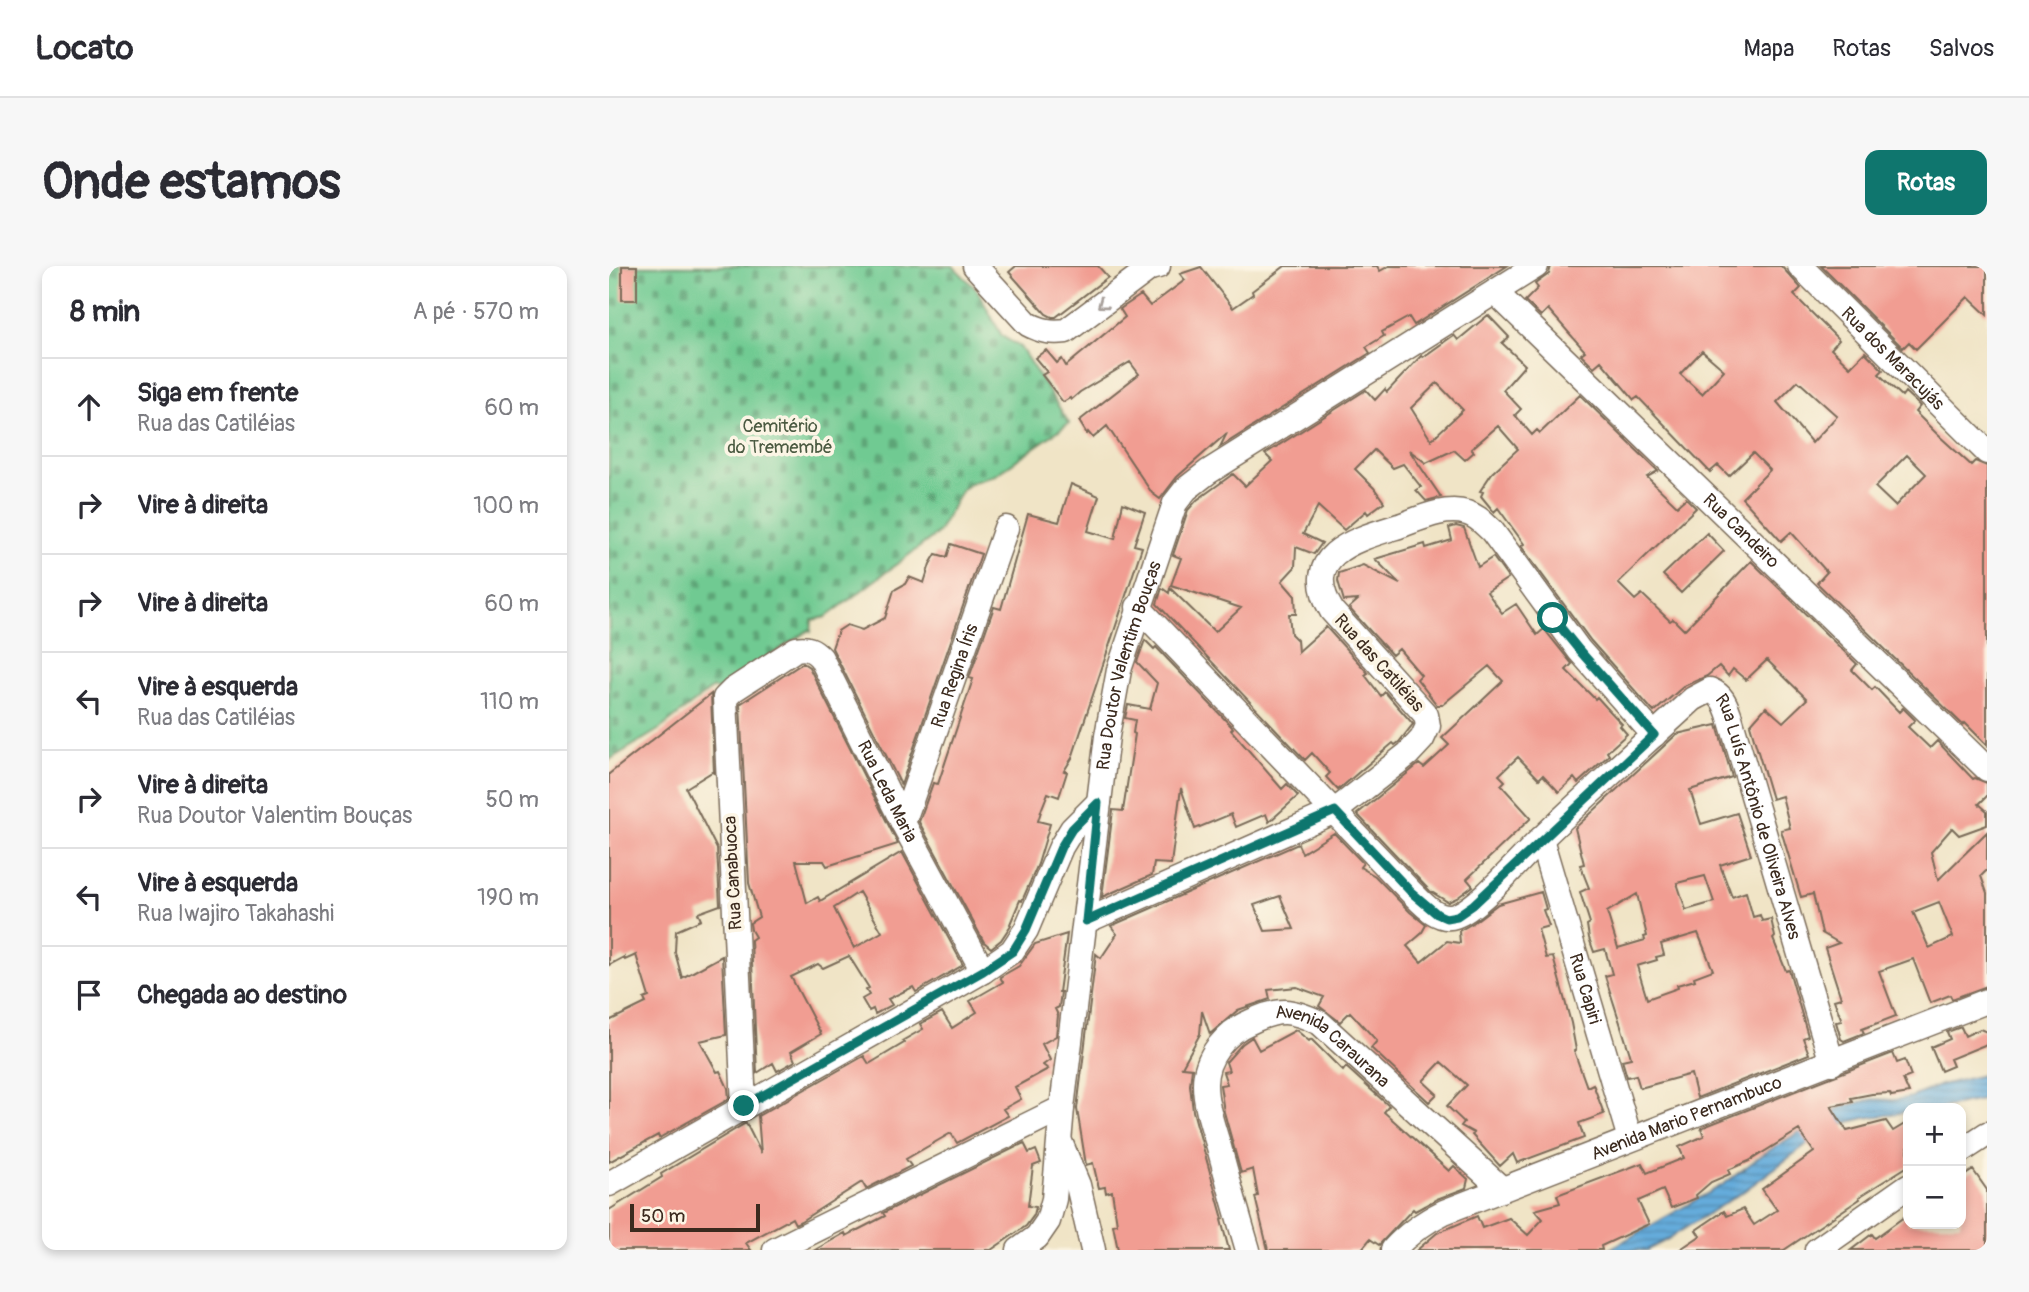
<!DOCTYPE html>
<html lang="pt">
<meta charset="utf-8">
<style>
:root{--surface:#fff;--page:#f7f7f7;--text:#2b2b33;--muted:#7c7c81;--line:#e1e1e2;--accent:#0f766e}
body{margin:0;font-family:Pangolin,sans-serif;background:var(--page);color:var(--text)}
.controls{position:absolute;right:21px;bottom:21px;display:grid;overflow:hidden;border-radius:14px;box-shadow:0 4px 10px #0003}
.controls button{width:63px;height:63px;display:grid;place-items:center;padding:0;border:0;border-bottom:2px solid var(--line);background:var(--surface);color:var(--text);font:35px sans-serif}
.scale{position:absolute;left:21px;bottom:18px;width:130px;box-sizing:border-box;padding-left:7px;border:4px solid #3b2a1e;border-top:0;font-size:19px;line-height:24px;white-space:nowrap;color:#3b2a1e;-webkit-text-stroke:5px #fcf5e5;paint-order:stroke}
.stop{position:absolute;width:21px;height:21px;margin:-16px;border:5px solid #0f766e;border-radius:50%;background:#fff}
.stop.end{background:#0f766e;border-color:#fff;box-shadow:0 2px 7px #0008}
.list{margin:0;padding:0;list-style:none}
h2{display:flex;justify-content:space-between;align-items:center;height:91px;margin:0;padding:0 28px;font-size:30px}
h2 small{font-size:23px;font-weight:400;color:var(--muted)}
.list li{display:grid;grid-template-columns:46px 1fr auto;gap:21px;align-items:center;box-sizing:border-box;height:98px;padding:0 28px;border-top:2px solid var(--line)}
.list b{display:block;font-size:26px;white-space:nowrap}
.list p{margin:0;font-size:23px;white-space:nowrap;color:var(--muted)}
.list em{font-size:23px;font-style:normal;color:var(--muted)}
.icon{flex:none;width:38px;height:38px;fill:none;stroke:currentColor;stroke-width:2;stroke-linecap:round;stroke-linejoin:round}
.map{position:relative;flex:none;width:1378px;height:984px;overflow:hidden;border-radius:14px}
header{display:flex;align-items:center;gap:42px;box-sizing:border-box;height:98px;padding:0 35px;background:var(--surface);border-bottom:2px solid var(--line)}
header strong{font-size:33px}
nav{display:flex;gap:38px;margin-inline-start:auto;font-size:24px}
.intro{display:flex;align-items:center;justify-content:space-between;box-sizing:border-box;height:168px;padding:0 42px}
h1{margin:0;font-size:49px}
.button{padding:18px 32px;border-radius:14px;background:var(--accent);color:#fff;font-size:24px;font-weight:700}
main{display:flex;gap:42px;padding:0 42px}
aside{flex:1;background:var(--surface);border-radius:14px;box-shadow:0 4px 10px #0003}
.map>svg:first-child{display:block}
</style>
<header>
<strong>Locato</strong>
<nav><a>Mapa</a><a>Rotas</a><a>Salvos</a></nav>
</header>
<div class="intro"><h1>Onde estamos</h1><a class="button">Rotas</a></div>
<main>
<aside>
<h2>8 min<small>A pé · 570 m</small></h2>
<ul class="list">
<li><svg class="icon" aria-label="ahead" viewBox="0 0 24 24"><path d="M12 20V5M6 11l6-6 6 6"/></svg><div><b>Siga em frente</b><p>Rua das Catiléias</p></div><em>60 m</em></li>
<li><svg class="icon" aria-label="right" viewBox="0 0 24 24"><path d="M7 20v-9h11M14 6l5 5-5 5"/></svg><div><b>Vire à direita</b></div><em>100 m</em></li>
<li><svg class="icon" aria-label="right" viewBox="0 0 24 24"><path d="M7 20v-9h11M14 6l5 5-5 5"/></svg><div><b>Vire à direita</b></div><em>60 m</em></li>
<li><svg class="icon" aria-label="left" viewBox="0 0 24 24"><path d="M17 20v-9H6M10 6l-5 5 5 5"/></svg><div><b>Vire à esquerda</b><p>Rua das Catiléias</p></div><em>110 m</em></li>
<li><svg class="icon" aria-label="right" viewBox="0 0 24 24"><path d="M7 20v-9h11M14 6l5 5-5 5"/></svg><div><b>Vire à direita</b><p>Rua Doutor Valentim Bouças</p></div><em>50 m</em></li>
<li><svg class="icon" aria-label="left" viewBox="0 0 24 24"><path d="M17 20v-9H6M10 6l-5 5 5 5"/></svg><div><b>Vire à esquerda</b><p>Rua Iwajiro Takahashi</p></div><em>190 m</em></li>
<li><svg class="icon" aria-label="arrive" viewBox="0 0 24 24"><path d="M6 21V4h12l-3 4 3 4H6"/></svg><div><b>Chegada ao destino</b></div></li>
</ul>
</aside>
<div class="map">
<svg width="1378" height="984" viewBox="0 0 1378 984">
<defs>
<pattern id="cemetery-stones" width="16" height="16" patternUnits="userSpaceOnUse" patternTransform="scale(1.75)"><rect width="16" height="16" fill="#70ca92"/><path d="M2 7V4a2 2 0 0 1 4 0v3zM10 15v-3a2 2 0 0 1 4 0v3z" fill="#5da477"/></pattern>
<pattern id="water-rules" width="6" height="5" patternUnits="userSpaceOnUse" patternTransform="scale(1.75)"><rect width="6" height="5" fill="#65acdb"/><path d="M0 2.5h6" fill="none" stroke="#548cb1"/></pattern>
</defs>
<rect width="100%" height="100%" fill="#fcf5e5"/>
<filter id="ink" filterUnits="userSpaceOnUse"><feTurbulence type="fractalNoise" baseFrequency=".0143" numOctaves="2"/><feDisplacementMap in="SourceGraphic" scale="14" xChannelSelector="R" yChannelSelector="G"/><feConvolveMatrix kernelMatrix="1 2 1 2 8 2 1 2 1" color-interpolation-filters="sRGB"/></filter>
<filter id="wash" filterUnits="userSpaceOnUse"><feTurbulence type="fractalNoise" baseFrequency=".00686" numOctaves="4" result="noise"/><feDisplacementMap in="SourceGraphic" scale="28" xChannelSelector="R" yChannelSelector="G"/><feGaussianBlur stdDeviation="1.57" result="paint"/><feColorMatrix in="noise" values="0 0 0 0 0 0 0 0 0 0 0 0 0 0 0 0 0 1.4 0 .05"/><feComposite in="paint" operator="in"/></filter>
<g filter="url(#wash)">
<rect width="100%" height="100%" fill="#f0e4c6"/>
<path fill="url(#cemetery-stones)" stroke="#567a58" stroke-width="2" d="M 0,0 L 344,0 L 368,24 L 393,70 L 411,81 L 460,157 L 386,209 L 361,217 L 352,225 L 329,267 L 217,351 L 203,354 L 202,365 L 200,364 L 109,424 L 104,422 L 51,463 L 0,494 Z"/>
<path fill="url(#water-rules)" stroke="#506b7c" stroke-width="2" d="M 1378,808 L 1378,833 L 1331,842 L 1299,842 L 1299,846 L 1256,852 L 1229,859 L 1205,873 L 1135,925 L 1056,975 L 1038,984 L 999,984 L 1115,918 L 1153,889 L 1230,842 L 1264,833 L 1284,834 L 1303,831 L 1332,819 Z"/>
<g id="blocks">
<path fill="#f19d92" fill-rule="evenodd" d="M 13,0 L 28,0 L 28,34 L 13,34 Z
M 407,0 L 489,0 L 499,11 L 447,51 L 443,51 L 437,48 L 400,6 Z
M 676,0 L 768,0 L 771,5 L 780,0 L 898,0 L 805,59 L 800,51 L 773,66 L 775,70 L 757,81 L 761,87 L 611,181 L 618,167 L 568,211 L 551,233 L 543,227 L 498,160 L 484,172 L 479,166 L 478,168 L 470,155 L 530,108 L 521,96 L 471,126 L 462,134 L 461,132 L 454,136 L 433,109 L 438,106 L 426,92 L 437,84 L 448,97 L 453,93 L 457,100 L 516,51 L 511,43 L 532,29 L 541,40 L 576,14 L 571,8 L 592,1 L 624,42 L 644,28 L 643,25 Z
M 942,0 L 1172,0 L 1192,22 L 1185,29 L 1230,74 L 1222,83 L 1241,101 L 1256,86 L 1274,104 L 1270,108 L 1279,117 L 1293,130 L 1296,126 L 1311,140 L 1306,146 L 1328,168 L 1362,199 L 1366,195 L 1378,200 L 1378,479 L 1356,457 L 1354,459 L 1208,317 L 1218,306 L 1182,266 L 1172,275 L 1133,232 L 1161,204 L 1144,187 L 1120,210 L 1109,199 L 1101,206 L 1029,131 L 1025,134 L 992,95 L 985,101 L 972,88 L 976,85 L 939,43 L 932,50 L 916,35 L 929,22 L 926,18 L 940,8 ZM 1093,85 L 1115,104 L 1093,128 L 1071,108 ZM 1189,115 L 1228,150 L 1203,177 L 1168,136 ZM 1298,189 L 1317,208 L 1286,240 L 1266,221 Z
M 1212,0 L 1378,0 L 1378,49 L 1359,31 L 1307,83 L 1300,76 L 1294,82 Z
M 879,49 L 900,71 L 893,77 L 916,99 L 894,124 L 912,143 L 906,149 L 923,169 L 928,164 L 931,167 L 971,129 L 1049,205 L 1038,211 L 1068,240 L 1077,232 L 1087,242 L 1009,317 L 1026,334 L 1033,328 L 1061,355 L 1064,353 L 1075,364 L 1142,295 L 1248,398 L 1243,404 L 1263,424 L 1266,421 L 1290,446 L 1294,442 L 1306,454 L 1299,461 L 1321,482 L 1328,475 L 1364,513 L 1366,512 L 1378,517 L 1378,530 L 1370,538 L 1378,545 L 1378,559 L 1350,569 L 1343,562 L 1322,586 L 1329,614 L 1378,566 L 1378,604 L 1372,610 L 1378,627 L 1378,720 L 1343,733 L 1341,729 L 1321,737 L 1304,693 L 1270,705 L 1287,750 L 1253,763 L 1255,767 L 1235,775 L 1232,773 L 1227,756 L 1233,755 L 1225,734 L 1232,732 L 1216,682 L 1230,677 L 1213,667 L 1204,628 L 1192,631 L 1172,564 L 1181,562 L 1173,530 L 1163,533 L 1141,459 L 1157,441 L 1174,456 L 1198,433 L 1158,394 L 1137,414 L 1124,403 L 1119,410 L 1110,400 L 1098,410 L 1075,420 L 1045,446 L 982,375 L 912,280 L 915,278 L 889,242 L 885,246 L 872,230 L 874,226 L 871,225 L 883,207 L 909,183 L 889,160 L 862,183 L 865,186 L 856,194 L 845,184 L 817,197 L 800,184 L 832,231 L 817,235 L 807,224 L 812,221 L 794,198 L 784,202 L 765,184 L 746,203 L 765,222 L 775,236 L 759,248 L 757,245 L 735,264 L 709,240 L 694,268 L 713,277 L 705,288 L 687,281 L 686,301 L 673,315 L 686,330 L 687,348 L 680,348 L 682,368 L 688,374 L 689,386 L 717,361 L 759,407 L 756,409 L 772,430 L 776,426 L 804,458 L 790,476 L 786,479 L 784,477 L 729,524 L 717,511 L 721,507 L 703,487 L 696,494 L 548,338 L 553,322 L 560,327 L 561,322 L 606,366 L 632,342 L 562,319 L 572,292 L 564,289 L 579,244 L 588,234 L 624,208 L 636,220 L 663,195 L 656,188 L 757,124 L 766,134 L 776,123 L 778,126 L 812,90 L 814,91 L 845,69 L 849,74 ZM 828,117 L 854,144 L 822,174 L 802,142 ZM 1330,636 L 1344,671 L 1320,682 L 1304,646 Z
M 462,218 L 490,230 L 479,265 L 506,273 L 514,237 L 536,246 L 525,279 L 533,281 L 463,492 L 455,505 L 458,506 L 450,531 L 439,527 L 433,542 L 429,555 L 441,558 L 429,598 L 413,635 L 411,634 L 401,658 L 402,659 L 392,674 L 382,682 L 375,676 L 310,556 L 324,517 L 329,518 L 364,413 L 360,412 L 385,341 L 392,343 L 419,248 L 450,256 Z
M 847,260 L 855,262 L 869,301 L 884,291 L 899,312 L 878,326 L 893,347 L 907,338 L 928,369 L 935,363 L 963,398 L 957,404 L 986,433 L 988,431 L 997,441 L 1013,458 L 1011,460 L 1018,468 L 998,486 L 1000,489 L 969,517 L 965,512 L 950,526 L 934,509 L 930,513 L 909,491 L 890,509 L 896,515 L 892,519 L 922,552 L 858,613 L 864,620 L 848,632 L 839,636 L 821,625 L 748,548 L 810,498 L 815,502 L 840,479 L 833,472 L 894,415 L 880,400 L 833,439 L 828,439 L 808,413 L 812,409 L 790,383 L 783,389 L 740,342 L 749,334 L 735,335 L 729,315 L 730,307 L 754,299 L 791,318 L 766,293 L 816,278 L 817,282 L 843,274 L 840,262 Z
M 1098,267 L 1115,285 L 1072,327 L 1054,309 Z
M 342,278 L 372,288 L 292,519 L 223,382 L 229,365 L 238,359 L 253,364 L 276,352 L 285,324 L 296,318 L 300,311 L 315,317 L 321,298 L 327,288 L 338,291 Z
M 536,374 L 545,383 L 547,381 L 624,462 L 622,464 L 673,523 L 678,518 L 689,530 L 660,556 L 657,548 L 627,561 L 622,548 L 586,563 L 572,522 L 562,598 L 545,597 L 543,609 L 493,631 L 504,544 L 514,545 L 526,468 L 524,467 L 526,454 L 516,452 L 519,439 L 541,443 L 548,417 L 528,396 Z
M 194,397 L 200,401 L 289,578 L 218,600 L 215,595 L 187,595 L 198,637 L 209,631 L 211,635 L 293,586 L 354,699 L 307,726 L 304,721 L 279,733 L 283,739 L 266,748 L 264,743 L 260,745 L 253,733 L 260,729 L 257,724 L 260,722 L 240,690 L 214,702 L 209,698 L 182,711 L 212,768 L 182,786 L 186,795 L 168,805 L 164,797 L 148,807 L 142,674 L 146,671 L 142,664 L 141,657 L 150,651 L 140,617 L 131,438 ZM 250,626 L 273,666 L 245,682 L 225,642 Z
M 102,428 L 105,507 L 103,506 L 77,522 L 108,583 L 111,639 L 89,647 L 92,654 L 67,665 L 66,686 L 73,712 L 113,690 L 117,769 L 91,775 L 108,806 L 111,805 L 119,822 L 120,833 L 50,872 L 49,869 L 0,896 L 0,755 L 37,737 L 35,733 L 40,731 L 27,689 L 16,694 L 15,691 L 0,699 L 0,508 Z
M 1108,459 L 1123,511 L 1081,524 L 1092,558 L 1128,547 L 1142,589 L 1111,599 L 1123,631 L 1137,626 L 1144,651 L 1151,649 L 1153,655 L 1162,653 L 1166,671 L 1164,673 L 1177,705 L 1180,704 L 1199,770 L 1194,772 L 1200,788 L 1088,832 L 1082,808 L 1031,822 L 1027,809 L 1018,811 L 1013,794 L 1022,792 L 1021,788 L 996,710 L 1003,708 L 996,683 L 985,686 L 980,672 L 978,659 L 981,657 L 971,626 L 980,622 L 971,599 L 975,598 L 966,562 L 1068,468 ZM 1096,610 L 1105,636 L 1077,644 L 1068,617 ZM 1028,628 L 1038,670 L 1035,671 L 1036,674 L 1009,682 L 998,646 ZM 1089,667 L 1104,704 L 1085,711 L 1086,714 L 1068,719 L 1069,722 L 1038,733 L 1028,700 L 1048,694 L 1047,691 L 1055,689 L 1052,678 Z
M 725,567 L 754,597 L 751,601 L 766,610 L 801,646 L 817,659 L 812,668 L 798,680 L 812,696 L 838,675 L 851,677 L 850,665 L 864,657 L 889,638 L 932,626 L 937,643 L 934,644 L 940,660 L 929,663 L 937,692 L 944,691 L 962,757 L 967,784 L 965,785 L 978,821 L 984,818 L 995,848 L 970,857 L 975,872 L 908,897 L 904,888 L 891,900 L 863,869 L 865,867 L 852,860 L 855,856 L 838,840 L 858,819 L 832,796 L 814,815 L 828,828 L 820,836 L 762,782 L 768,775 L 741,746 L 731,756 L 710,740 L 715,731 L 688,721 L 659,724 L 661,733 L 629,744 L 601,768 L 593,745 L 591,768 L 573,801 L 583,802 L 581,819 L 584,845 L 614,953 L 612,954 L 620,984 L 509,984 L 504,959 L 508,958 L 503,925 L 497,927 L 496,921 L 490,922 L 484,897 L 477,899 L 468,843 L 487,688 L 492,692 L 508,668 L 502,660 L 689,578 L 693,587 ZM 671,630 L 685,663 L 656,665 L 645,639 Z
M 458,668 L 450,726 L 452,726 L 450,741 L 446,743 L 449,749 L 447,770 L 433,778 L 441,794 L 434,799 L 439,803 L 406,821 L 412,833 L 394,843 L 399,850 L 348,877 L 342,867 L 297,893 L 302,900 L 257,923 L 253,916 L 192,955 L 186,958 L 183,952 L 137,977 L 142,984 L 0,984 L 0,944 L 53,911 L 52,908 L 137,857 L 152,887 L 149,850 L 255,790 L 260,798 L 295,777 L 293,775 L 314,763 L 311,758 L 333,746 L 343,762 L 368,746 L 361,735 L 394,716 L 391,711 L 410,700 L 426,678 Z
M 1352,761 L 1356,770 L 1371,763 L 1378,766 L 1378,778 L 1341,793 L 1344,800 L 1332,805 L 1322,781 L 1341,773 L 1338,766 Z
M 687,764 L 700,775 L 702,773 L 734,805 L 737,801 L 780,840 L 775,846 L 840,905 L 845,900 L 859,913 L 857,922 L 828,933 L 806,945 L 804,943 L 770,979 L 761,973 L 752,984 L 659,984 L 646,931 L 649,930 L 644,903 L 632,907 L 615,846 L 611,819 L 618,818 L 614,806 L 620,805 L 617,796 L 633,778 L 643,771 L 650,784 Z
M 1284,787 L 1288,797 L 1296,794 L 1302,810 L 1294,813 L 1300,827 L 1282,830 L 1281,827 L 1263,828 L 1242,832 L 1244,836 L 1222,840 L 1238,865 L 1277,855 L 1284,865 L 1299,856 L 1299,900 L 1250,931 L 1251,933 L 1175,984 L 1070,984 L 1091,970 L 1087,964 L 1115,945 L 1118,950 L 1134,943 L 1145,959 L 1168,944 L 1153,923 L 1205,886 L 1190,864 L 1140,895 L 1119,904 L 1121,908 L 1102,916 L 1087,929 L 1088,932 L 1062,942 L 1054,924 L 1029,935 L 1040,958 L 992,980 L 993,984 L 808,984 L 828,967 L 868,950 L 873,962 L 900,952 L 919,969 L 934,953 L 926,944 L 951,937 L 948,929 L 1033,897 L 1038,907 L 1075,892 L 1070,881 L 1095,870 L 1092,862 Z
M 415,877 L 420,887 L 427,884 L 432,897 L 424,900 L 419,940 L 427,941 L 425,949 L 417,960 L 382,984 L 206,984 L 236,967 L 237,970 L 276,950 L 274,947 Z
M 1364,904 L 1378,924 L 1378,984 L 1242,984 L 1263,968 L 1266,972 L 1299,948 L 1299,958 L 1352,958 L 1352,912 Z"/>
</g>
</g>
<g filter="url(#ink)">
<use href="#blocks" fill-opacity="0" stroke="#7a6b59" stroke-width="2"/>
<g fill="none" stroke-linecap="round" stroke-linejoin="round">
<defs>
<g id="minor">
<path d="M 366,0 L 419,58 C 432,65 442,67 457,65 L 541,2 L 549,0"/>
<path id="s1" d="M 1191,0 L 1378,186"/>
<path id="s2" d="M 886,26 L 1378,503"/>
<path id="s3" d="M 529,341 L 802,626 C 813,637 829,656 846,650 C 870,642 910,594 930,575 C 980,526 1033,480 1084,433 L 1101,424 C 1113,429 1116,437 1120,448 L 1223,797"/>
<path id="s4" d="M 294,557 L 397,262"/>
<path id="s5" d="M 932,573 L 1021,873"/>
<path d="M 477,655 L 726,545 L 799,488 L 813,473 L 819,460 L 817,449 L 723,345 C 689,288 748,273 790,260 C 810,253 836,240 858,247 C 869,250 875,258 883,265 L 970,384 L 1045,469"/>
<path id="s6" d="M 135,840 L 116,432 L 124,424 L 187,383 C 198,381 204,383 212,392 L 294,557 L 374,705"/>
<path d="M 452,878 L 469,919 L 484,984"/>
<path d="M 1352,885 L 1378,868"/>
<path d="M 0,918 L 374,705 L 403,685 L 417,664 L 452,581 L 463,563 L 490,536"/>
<path d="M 166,984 L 453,842"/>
<path id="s7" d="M 410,984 L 428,971 L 439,955 L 445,933 L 453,842 L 498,470 L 510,404 L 566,237 L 577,223 L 599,206 L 927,0"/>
<path id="s8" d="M 639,984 C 629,950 619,915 610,881 C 604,861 596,839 596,818 C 596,791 617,766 641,756 C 670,742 682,743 711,757 L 893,923"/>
<path id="s9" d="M 784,984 C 799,967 815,956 835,946 L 1378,735"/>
<path d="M 1208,984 L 1299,920"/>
</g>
</defs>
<use href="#minor" stroke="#7a6b59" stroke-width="27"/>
<use href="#minor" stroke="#fff" stroke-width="24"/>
</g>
<defs><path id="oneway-chevron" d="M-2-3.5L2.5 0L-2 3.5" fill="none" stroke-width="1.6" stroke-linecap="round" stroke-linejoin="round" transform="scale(1.75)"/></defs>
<use stroke="#a79f9a" href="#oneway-chevron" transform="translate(493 38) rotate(143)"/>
</g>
<g fill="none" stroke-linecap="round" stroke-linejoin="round" filter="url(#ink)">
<path stroke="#0f766e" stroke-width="9" d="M 135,840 L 374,705 L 404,685 L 417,664 L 452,581 L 463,563 L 489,537 L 477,655 L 726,545 L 802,626 L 828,648 L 837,652 L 848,650 L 864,639 L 1045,469 L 970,384 L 944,352"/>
</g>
<g text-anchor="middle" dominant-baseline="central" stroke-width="7" stroke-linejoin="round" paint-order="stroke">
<g font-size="18" fill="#3b2a1e" stroke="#fcf5e5">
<text stroke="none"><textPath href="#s1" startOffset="131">Rua dos Maracujás</textPath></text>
<text stroke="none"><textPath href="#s2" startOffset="343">Rua Candeiro</textPath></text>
<text transform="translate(770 397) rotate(48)">Rua das Catiléias</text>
<text stroke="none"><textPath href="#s7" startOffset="604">Rua Doutor Valentim Bouças</textPath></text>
<text stroke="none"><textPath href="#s4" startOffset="156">Rua Regina Íris</textPath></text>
<text stroke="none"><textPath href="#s6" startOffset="672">Rua Leda Maria</textPath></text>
<text stroke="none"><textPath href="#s3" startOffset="928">Rua Luís Antônio de Oliveira Alves</textPath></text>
<text transform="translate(124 607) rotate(-93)">Rua Canabuoca</text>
<text stroke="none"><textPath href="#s5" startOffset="156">Rua Capiri</textPath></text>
<text stroke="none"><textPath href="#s8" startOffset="348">Avenida Caraurana</textPath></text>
<text stroke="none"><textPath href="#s9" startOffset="324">Avenida Mario Pernambuco</textPath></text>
</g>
<g font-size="18" fill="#4b5a41" stroke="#fcf5e5">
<text x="171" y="160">Cemitério<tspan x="171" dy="21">do Tremembé</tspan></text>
</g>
</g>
</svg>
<div class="controls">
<button>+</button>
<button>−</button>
</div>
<div class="scale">50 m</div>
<div class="stop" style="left:944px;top:352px"></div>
<div class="stop end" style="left:135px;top:840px"></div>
</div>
</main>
